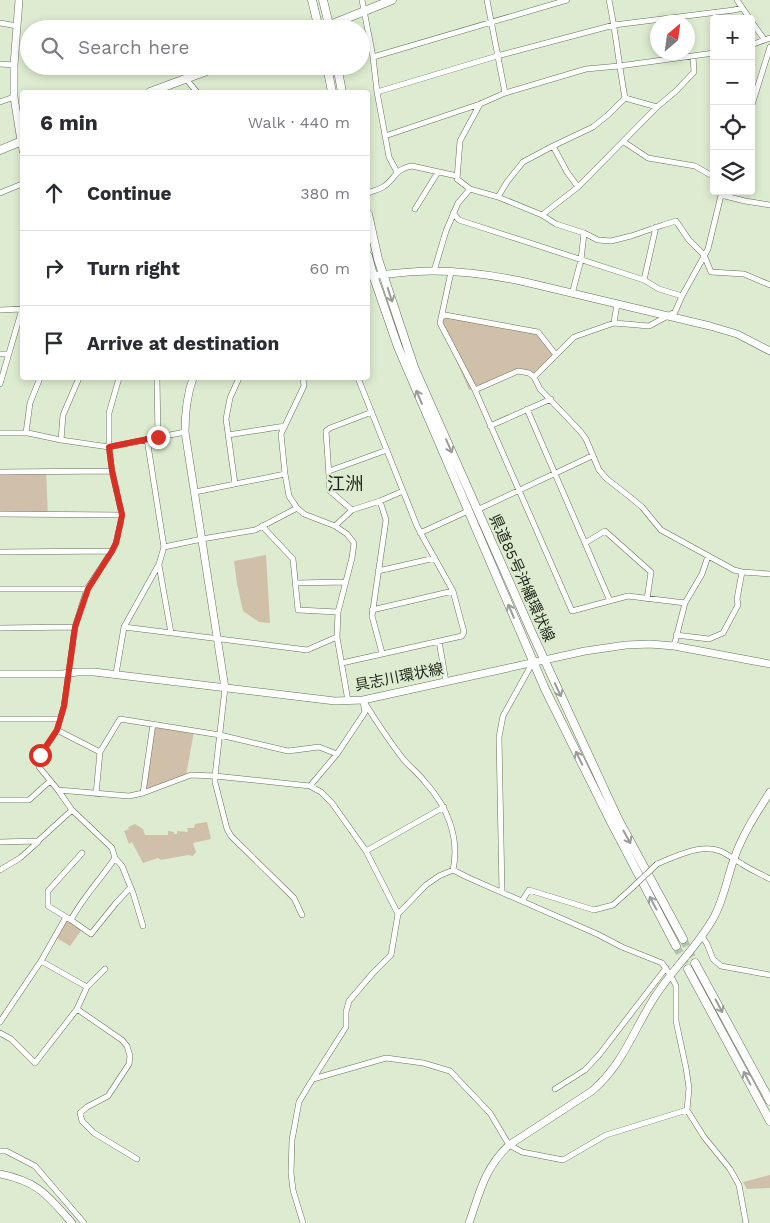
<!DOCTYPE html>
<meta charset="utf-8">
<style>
:root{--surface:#fff;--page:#f7f7f7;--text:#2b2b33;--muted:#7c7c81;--line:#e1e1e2}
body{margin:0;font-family:"Work Sans","Noto Sans JP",sans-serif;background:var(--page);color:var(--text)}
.controls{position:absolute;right:15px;top:15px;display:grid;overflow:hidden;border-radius:5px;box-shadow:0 2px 8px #0003}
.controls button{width:45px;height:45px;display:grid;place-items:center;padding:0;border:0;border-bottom:1px solid var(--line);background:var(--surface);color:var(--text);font:25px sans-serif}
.compass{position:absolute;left:650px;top:15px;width:45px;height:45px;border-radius:50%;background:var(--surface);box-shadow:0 2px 8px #0003;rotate:29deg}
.stop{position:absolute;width:15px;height:15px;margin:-11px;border:4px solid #d93025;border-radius:50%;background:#fff}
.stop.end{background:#d93025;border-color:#fff;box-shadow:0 1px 5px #0008}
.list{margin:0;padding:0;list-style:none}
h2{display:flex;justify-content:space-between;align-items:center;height:65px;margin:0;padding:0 20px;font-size:21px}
h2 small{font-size:16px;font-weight:400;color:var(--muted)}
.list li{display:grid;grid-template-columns:32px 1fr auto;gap:15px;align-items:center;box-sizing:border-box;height:75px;padding:0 20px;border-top:1px solid var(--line)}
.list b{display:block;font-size:19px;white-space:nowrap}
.list em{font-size:16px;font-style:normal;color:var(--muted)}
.icon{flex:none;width:28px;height:28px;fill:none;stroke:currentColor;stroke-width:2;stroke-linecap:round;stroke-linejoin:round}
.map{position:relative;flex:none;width:770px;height:1223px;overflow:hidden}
.search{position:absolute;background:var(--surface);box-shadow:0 2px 8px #0003;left:20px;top:20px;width:350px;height:55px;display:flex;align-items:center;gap:12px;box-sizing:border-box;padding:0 18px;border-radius:28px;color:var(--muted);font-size:19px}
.panel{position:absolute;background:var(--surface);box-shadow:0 2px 8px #0003;left:20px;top:90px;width:350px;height:290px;border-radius:5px}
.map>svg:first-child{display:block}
</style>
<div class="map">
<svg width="770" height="1223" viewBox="0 0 770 1223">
<rect width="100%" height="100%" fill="#ddecd0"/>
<path fill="#d1c0a9" d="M 445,315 L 539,333 L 556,355 L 535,377 L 517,372 L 469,390 L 440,323 Z
M 46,471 L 48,515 L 0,514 L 0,472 Z
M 266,555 L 270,623 L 259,622 L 243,611 L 237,584 L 234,561 Z
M 153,724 L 194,731 L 186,776 L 143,793 Z
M 207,822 L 211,839 L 193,843 L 196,852 L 193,856 L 188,855 L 161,860 L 158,858 L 143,863 L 132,842 L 129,844 L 124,831 L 129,829 L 128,827 L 135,824 L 143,829 L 145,835 L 168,835 L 168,831 L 174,832 L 174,834 L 177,834 L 177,831 L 188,832 L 187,828 L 194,828 L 195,824 Z
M 66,917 L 83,928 L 70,946 L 55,937 Z
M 770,1175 L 770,1188 L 747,1189 L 743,1182 Z"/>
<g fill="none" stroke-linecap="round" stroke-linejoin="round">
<path stroke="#b7c4ac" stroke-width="8" stroke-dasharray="8 4" stroke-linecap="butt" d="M 683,939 L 695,963
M 676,946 L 688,969"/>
<defs>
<path id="street" d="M 362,0 L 373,57 L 377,92 L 389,157 L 397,172
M 487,0 L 505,93
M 609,0 C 616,33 619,66 625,98 L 657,107
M 737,0 L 750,19
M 751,21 L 764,39
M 0,23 L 17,26
M 751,45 L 770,38
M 373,57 L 567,0
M 0,64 L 14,65
M 186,79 L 197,92
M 377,92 L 497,56 L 614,25 L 734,10 L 742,8
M 0,102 L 14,97
M 480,104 L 460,141 L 457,179 L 470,189 L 498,197 L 542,215 L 556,224 L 584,233 L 598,240 L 611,241 L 631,236 L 663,225 L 676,221 L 689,240 L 704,255 L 711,272 L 744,274 L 770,285
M 751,108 L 770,47
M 385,136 L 480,104 L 505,93 L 586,69 L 619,66 L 714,53
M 21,141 L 22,151
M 624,142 L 648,158 L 695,166 L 714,177
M 553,146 L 567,172 L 578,187
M 0,193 L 22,184
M 368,193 C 372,191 378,190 383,187 C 395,180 394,169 412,166 L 457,176
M 721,195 L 745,201 L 770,205
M 498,197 L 507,182 L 523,162 L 553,146 L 593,127 L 609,114 L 625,98
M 415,209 L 438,172
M 453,213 L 459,220 L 644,280 L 659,289 L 682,296
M 542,215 L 578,187 L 657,107 L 676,91 L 694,72 L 693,56
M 434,271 L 446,231 L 458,203 L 470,189
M 451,272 L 440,323 L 475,390 L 572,611 L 628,596 L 685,603
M 644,280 L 656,227
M 572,294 L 581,260 L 584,233
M 0,310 L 22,309
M 441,318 L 445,315 L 538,332 L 556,355
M 614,323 L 617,304
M 0,354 L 9,354
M 534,377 L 574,337 L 614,323 L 649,326 L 675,312 L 682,296 L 708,249 L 722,191
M 119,378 L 109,413 L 109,447 L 112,471 L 122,515 L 120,525 L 116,543 L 112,551 L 87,589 L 75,627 L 64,706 L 57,730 L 38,760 L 39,767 L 58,790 L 72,810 L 112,848 L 115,858 L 122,866 L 133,893 L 143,926
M 157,378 L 158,437
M 303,378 L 304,386 L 281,434 L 285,474 L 289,496 L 297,508 L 304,514 L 335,526 L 347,534 L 354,543 L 352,558 L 338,612 L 337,637 L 348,701
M 0,384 L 22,309
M 475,390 L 518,371 L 529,373 L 534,377 L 540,389 L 580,431 L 586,439 L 599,470 L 607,479 L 630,497 L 642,507 L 661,530 L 734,570 L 742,572 L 770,574
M 527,409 L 610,601
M 490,426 L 551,399
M 0,433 L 28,433 L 61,440 L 109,447 L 185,432
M 26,433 L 30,403 L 40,378
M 228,435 L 285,426
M 61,440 L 63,415 L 79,378
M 329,471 L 387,450
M 0,472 L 112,471
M 235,484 L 226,419 L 230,398 L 239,378
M 195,492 L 285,474
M 380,501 L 386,520 L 372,616 L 382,653
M 352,510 L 330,491 L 326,431 L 330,428 L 372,412
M 477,510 L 592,456
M 0,514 L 122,515
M 262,526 L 293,559 L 298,610 L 338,612
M 335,526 L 352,510 L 380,501 L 403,491
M 420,533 L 468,511
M 585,543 L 605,531 L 651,572 L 647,599
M 164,547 L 202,539 L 255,530 L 297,508
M 0,552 L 112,551
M 159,565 L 171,633
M 378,571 L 435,558
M 296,583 L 345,582
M 0,589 L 87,589
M 372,610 L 453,591
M 124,627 L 307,650 L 337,637
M 0,628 L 75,627
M 676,635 L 709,639 L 723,633 L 738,605 L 737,599 L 742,572
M 439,641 L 446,682
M 674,646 L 685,603 L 702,574 L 708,556
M 342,663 L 462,636 L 464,632 L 453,591 L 425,541 L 417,526 L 358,378
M 116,674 L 124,627 L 159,564 L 164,547 L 147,439
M 225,688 L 215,776 L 215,782 L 227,829 L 231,836 L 294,898 L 302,915
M 363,700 C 376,721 389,741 404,760 C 411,768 419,774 425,782 C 447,806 460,837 453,870
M 0,719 L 60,719
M 57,730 L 100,752
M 310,786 L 337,754 L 365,712 L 363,702
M 58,790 L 129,796 L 143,793 L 191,775 L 215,776 L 310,786 L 321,792 L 332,803 L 366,851 L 398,914 L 426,885 L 439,876 L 453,870 L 469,878 L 597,934 L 622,947 L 662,963 L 671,976 L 676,986 L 676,1021 L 686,1068 L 689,1088 L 687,1110 L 704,1137 L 730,1169 L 739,1185 L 746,1223
M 143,793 L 153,724
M 96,794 L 100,752 L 120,719 L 220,735 L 288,751 L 319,747 L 337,754
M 0,800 L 29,800 L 50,781
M 0,842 L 38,841 L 72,810
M 366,851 L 444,807
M 82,853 L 48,891 L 48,906 L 71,920 L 91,934 L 116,903 L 130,888
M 657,864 C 672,858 687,850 702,849 C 721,847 728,856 742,864 C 751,870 761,874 770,879
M 0,870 L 20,858 L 38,842
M 502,892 L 499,737 L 503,716 L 533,662
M 522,901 L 529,890 L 594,910 L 613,905 L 633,887
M 71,920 C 83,897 101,879 115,858
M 702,936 L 707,944 L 713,959 L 721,966 L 770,975
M 41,961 L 87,987
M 77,1009 L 122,1040 L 127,1046 L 130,1056 L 129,1064 L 108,1096 L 87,1107 L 80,1113 L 82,1121 L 94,1133 L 137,1159
M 0,1022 L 41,961 L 66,917
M 0,1033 L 11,1039 L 35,1063 L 77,1009 L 87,987 L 105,969
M 313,1079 L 386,1058 L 423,1063 L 450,1071 L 490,1113 L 509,1145 L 522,1152 L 563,1160 L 606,1135 L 687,1110
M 555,1089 L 585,1070 L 599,1055 L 666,968
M 0,1151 L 6,1151 L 35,1166 L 84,1223
M 303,1223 L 293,1190 L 291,1173 L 292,1140 L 299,1102 L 309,1085 L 346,1027 L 346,1012 L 349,1001 L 373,973 L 391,955 L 398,914"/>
<path id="secondary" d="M 19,0 L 14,65 L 14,97 L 21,141
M 368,276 C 389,274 411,271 433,271 C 463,271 492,275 521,281 L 710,326 L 737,334 L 770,351
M 193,378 C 187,395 185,413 185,432 L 225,688
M 0,674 L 63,674 L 77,672 L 94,672 L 335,701 L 363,700 L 585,651 L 626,645 L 650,644 L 674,646 L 770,664
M 0,1174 C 39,1182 47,1195 72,1223
M 469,1223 C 480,1192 484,1169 509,1145 L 592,1091 C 622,1065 631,1036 651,1003 C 669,972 697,948 714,917 C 724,899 727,878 734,859 C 742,835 756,814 770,792"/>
<path id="primary" d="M 312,0 L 319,29
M 323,0 L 330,29
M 320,29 L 392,0
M 327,66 L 332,92
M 337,66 L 342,92
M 150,92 L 220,66
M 0,150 L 22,141
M 368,214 L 378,259 L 414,367 L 532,633 L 618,819 L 683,939
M 368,256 L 373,275 L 398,347 L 545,689 L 611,822 L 676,946
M 695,963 L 770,1101
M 688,969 L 770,1121"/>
</defs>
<use href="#street" stroke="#65725a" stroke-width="6"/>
<use href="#secondary" stroke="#65725a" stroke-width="8"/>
<use href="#primary" stroke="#65725a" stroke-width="9"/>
<use href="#street" stroke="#fff" stroke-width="5"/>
<use href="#secondary" stroke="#fff" stroke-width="7"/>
<use href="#primary" stroke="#fff" stroke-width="8"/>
<defs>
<path id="street-bridge" d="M 633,887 L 657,864"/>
</defs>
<use href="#street-bridge" stroke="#65725a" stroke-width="6" stroke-linecap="butt"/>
<use href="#street-bridge" stroke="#fff" stroke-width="5"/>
</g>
<defs><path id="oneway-shaft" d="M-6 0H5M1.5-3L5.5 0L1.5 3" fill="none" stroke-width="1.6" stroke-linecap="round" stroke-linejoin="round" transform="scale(1.25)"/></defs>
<g stroke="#9a9c98">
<use href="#oneway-shaft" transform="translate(390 295) rotate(72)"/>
<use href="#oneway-shaft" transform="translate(419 397) rotate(-113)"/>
<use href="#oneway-shaft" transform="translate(449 446) rotate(66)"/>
<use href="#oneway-shaft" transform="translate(511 611) rotate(-113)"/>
<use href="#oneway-shaft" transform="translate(558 690) rotate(65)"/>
<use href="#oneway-shaft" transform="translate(579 758) rotate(-116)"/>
<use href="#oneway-shaft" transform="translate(627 837) rotate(61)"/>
<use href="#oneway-shaft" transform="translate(653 903) rotate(-118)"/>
<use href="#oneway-shaft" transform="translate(719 1006) rotate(62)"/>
<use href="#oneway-shaft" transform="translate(747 1078) rotate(-118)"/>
</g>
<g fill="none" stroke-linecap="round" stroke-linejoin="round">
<path stroke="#d93025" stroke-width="6" d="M 40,755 L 57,730 L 64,706 L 75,627 L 88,589 L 112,551 L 116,543 L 120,525 L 122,515 L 112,471 L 109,447 L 158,437"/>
</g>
<g text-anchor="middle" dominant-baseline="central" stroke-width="4" stroke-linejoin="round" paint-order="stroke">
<g font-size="15" fill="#1f241a" stroke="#ddecd0">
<text transform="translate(522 578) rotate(66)">県道85号沖縄環状線</text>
<text transform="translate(399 677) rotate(-11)">具志川環状線</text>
</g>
<g font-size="18" fill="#1f241a" stroke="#ddecd0">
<text x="345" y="483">江洲</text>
</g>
</g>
</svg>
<div class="controls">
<button>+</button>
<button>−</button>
<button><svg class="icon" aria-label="locate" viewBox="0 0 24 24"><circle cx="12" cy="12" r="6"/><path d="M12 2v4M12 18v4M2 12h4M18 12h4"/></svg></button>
<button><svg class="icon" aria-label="layers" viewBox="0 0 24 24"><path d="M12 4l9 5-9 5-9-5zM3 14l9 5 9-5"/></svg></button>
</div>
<svg class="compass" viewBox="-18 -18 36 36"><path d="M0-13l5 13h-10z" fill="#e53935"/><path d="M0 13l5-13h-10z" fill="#7c7c81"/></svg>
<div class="stop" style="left:40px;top:755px"></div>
<div class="stop end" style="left:158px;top:437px"></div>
<div class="search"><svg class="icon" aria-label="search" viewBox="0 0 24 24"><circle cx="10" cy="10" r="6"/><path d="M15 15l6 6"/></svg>Search here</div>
<section class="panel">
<h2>6 min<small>Walk · 440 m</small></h2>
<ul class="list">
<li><svg class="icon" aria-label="ahead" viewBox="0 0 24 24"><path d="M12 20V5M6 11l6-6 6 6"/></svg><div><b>Continue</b></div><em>380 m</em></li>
<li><svg class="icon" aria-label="right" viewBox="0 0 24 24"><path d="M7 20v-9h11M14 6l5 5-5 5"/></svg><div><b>Turn right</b></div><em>60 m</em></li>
<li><svg class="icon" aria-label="arrive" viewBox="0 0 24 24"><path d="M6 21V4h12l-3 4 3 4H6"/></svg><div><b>Arrive at destination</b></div></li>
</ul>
</section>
</div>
